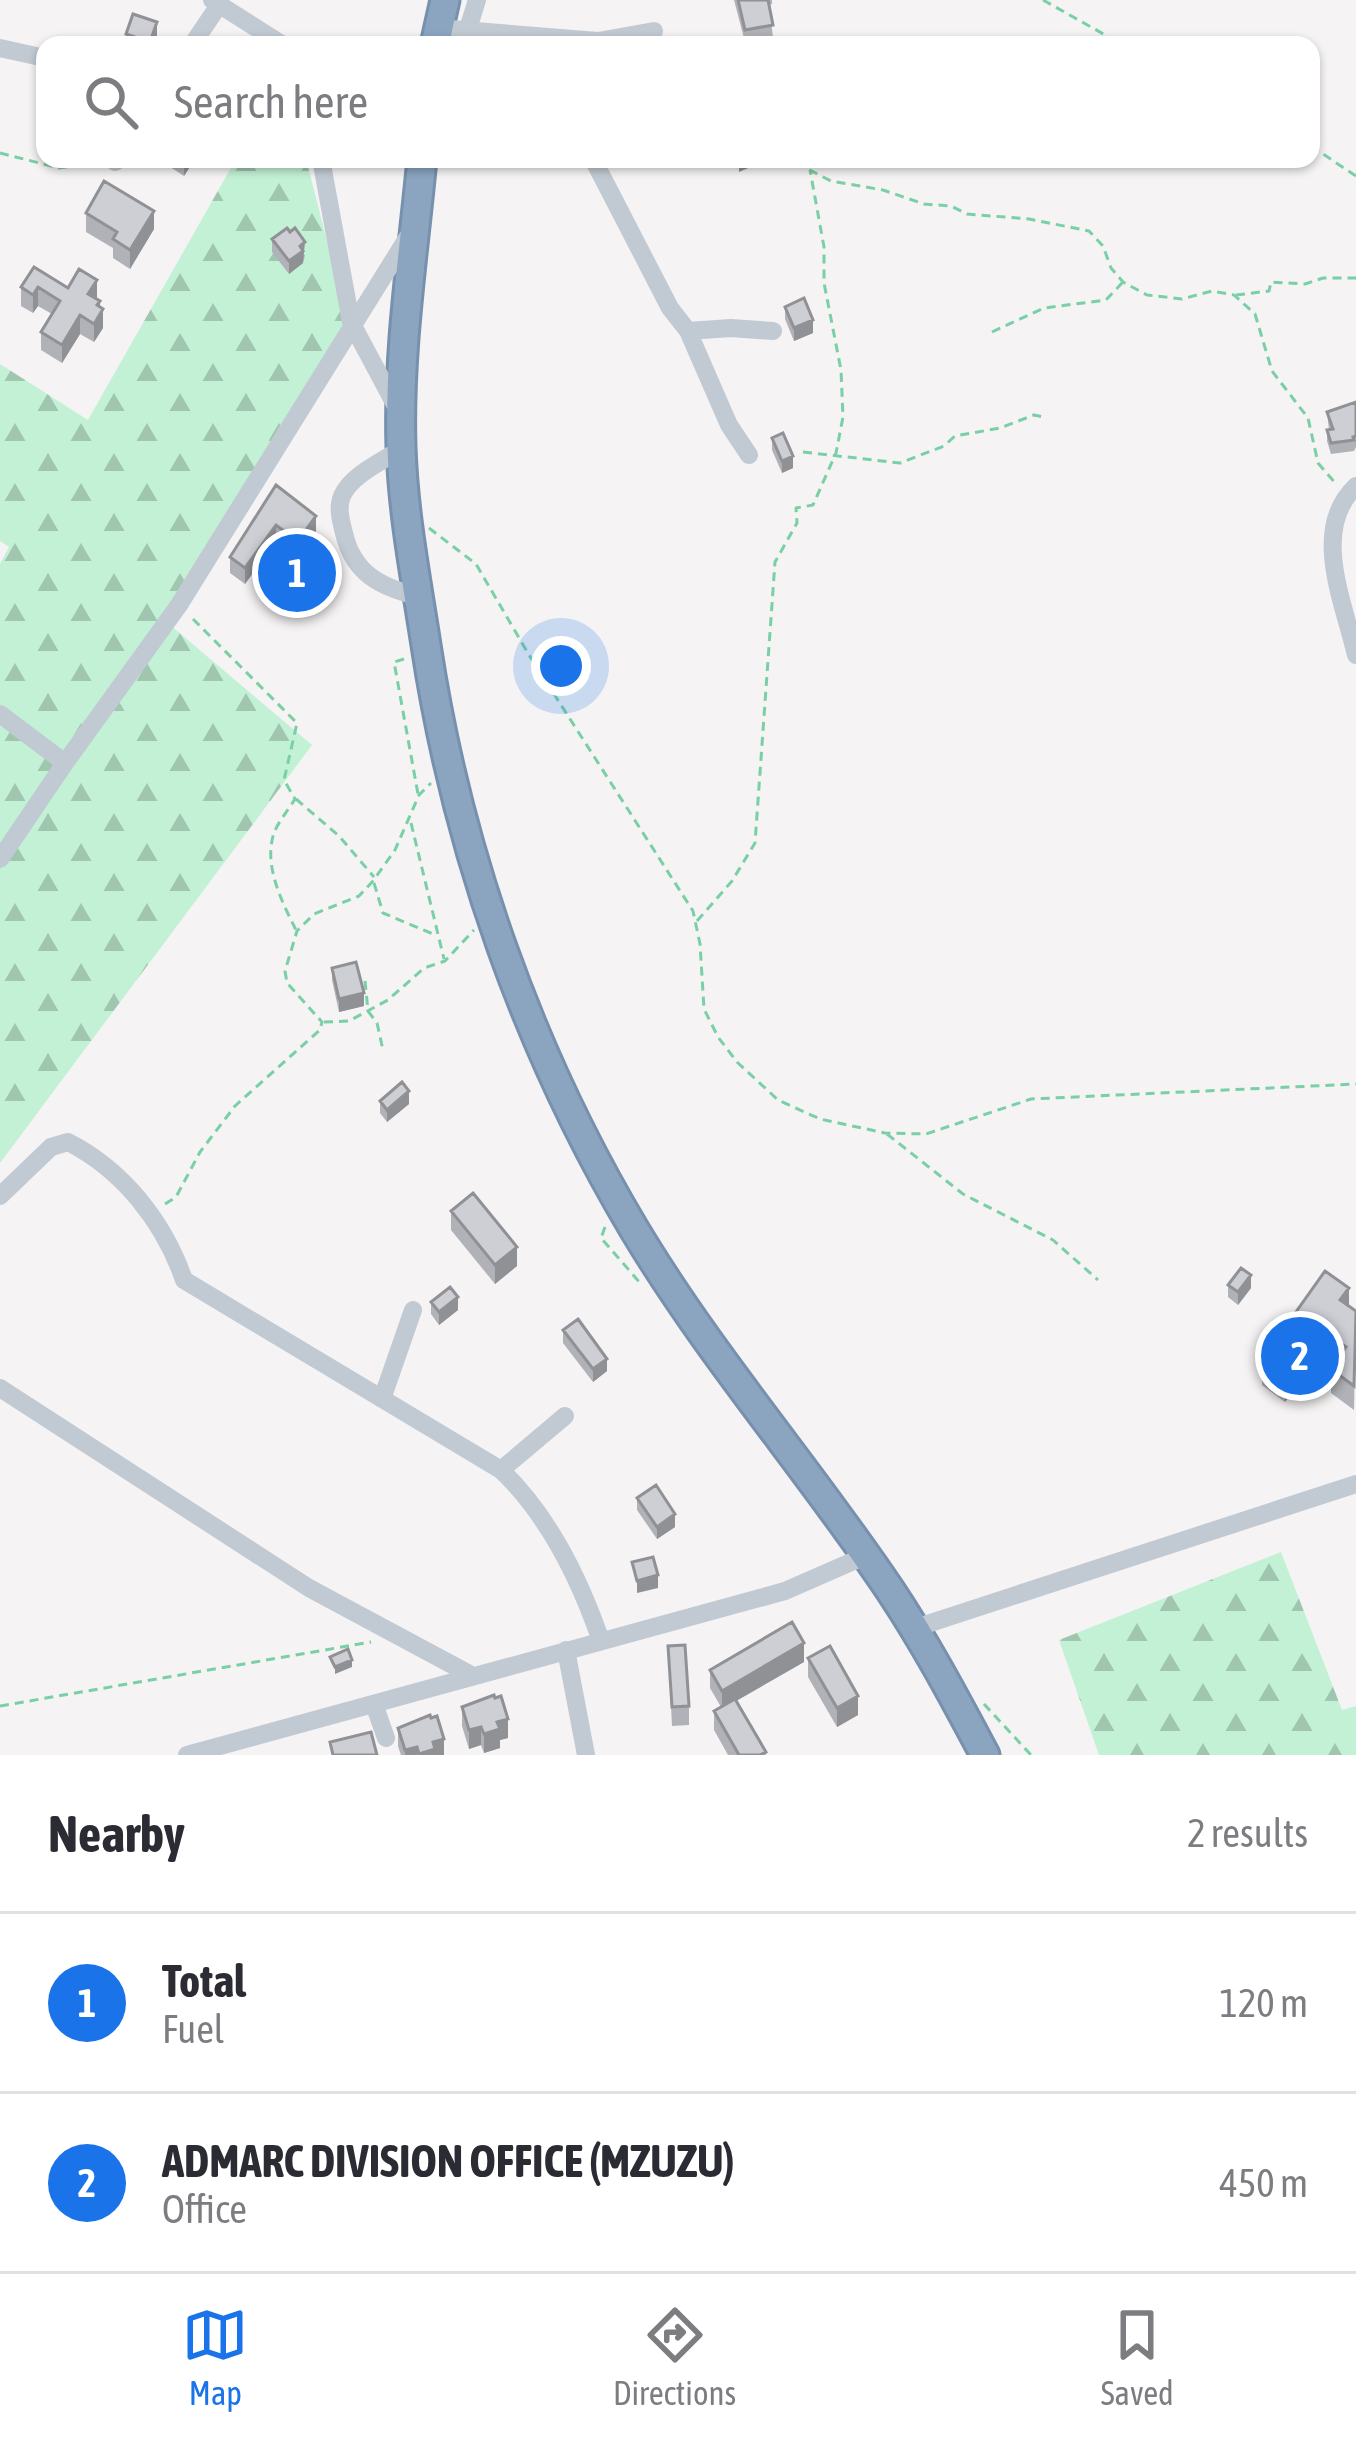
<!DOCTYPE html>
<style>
:root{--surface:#fff;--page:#f7f7f7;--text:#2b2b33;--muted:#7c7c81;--line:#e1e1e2;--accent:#1a73e8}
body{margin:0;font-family:"Asap Condensed",sans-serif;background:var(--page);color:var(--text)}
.you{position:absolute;left:561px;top:666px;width:42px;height:42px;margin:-30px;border:9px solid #fff;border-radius:50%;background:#1a73e8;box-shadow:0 0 0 18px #1a73e833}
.badge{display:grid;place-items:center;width:78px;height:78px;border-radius:50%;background:var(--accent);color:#fff;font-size:39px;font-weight:700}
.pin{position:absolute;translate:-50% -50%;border:6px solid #fff;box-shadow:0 3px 12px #0006}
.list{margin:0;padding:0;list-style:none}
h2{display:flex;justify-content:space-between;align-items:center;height:156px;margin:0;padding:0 48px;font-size:51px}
h2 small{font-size:39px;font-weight:400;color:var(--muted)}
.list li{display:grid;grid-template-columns:78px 1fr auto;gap:36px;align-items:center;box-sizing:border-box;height:180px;padding:0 48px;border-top:3px solid var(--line)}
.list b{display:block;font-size:45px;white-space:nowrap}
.list p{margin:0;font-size:39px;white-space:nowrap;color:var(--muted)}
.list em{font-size:39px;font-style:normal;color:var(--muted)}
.icon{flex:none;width:66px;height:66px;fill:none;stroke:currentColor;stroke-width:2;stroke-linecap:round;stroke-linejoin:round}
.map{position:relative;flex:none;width:1356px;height:1755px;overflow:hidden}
.search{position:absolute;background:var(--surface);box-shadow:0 3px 9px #0004;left:36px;right:36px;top:36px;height:132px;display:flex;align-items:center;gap:30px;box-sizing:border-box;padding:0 42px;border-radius:24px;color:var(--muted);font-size:45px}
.sheet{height:516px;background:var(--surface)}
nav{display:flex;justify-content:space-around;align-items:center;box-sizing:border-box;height:168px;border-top:3px solid var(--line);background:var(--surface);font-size:33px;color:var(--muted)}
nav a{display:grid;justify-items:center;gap:6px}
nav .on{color:var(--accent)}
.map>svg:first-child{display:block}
</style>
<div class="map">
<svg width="1356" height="1755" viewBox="0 0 1356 1755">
<defs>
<pattern id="forest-firs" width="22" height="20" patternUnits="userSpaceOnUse" patternTransform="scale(3)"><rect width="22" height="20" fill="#c3f1d5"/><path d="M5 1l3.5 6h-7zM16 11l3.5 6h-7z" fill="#a0c6b0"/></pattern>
</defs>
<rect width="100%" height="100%" fill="#f5f3f3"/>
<path fill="url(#forest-firs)" d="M 236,159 L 306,159 L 348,323 L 163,619 L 312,745 L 0,1163 L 0,564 L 9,547 L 0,541 L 0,364 L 88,420 Z
M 1281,1552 L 1342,1710 L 1356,1706 L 1356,1755 L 1099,1755 L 1059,1640 Z"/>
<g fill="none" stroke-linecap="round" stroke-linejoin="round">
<defs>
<path id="highway" d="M 435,45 L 445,0
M 422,159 C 413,255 398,350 401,447 C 403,513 416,580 426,645 C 457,850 528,1051 634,1229 C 710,1356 808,1468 890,1590 C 926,1644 955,1699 985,1755"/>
</defs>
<use href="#highway" stroke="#7690ad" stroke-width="33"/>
<path stroke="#7ad0a6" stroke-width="3" stroke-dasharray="9 6" stroke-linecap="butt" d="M 1043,0 L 1123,45
M 1311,146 L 1356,176
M 0,153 L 59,168 L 97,162
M 796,163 L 831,181 L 883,190 L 924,204 L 951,206 L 967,214 L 1029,219 L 1089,231 L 1103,246 L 1111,268 L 1123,282 L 1147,295 L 1182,299 L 1212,291 L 1234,295 L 1255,314 L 1272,371 L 1308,418 L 1318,463 L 1337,485
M 1236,295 L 1269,291 L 1271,282 L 1305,284 L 1323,278 L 1356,278
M 992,332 L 1044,308 L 1106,300 L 1122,283
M 803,452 L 900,463 L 944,446 L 955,436 L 1000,428 L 1034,415 L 1044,417
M 429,528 L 476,564 L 529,655 L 693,911 L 700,944 L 704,1009 L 718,1037 L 737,1062 L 778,1100 L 820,1119 L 885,1133 L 926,1134 L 1031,1099 L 1356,1084
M 193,619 L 297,723 L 284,780 L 295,799 C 289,809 278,822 274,833 C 263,865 282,902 296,930
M 404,659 L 394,662 L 418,794
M 296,799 L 339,836 L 374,877
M 411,823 L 444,959
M 374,883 L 383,913 L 433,934
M 697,921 L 732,881 L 755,843 L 775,562 L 797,523 L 796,508 L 813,505 L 836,453 L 843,417 L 841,370 L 824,283 L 824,247 L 810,170
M 365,981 L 368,1011 L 377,1023 L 383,1050
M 324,1022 L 349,1021 L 388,1000 L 424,968 L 445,961 L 474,930
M 887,1134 L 963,1194 L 1053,1240 L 1098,1280
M 165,1204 L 176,1197 L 200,1152 L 235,1106 L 320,1030 L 322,1022 L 287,983 L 285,971 L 297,931 L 314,914 L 359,896 L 373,881 L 395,850 L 419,795 L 431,783
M 605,1227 L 601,1238 L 642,1285
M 984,1704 L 1031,1755
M 0,1706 L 371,1642"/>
<path stroke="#c1cad2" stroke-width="18" d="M 212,0 L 283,45
M 438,28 L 598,41 L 654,31
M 468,29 L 477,0
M 192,45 L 219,5
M 0,48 L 45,58
M 321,159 L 351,322 L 398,410
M 593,159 L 670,308 L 688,331 L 731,328 L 773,331
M 115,162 L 120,159
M 688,331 L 729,425 L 749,455
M 401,449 C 383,461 351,475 342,496 C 337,508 341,521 344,533 C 353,573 380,587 417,596
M 1356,486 C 1310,529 1344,603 1356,655
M 0,714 L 65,763 L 179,605 L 411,232
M 0,859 L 65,763
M 0,1196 L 51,1147 L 68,1142 C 123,1170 164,1222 184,1280 L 501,1470
M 0,1388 L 309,1588 L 473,1676
M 382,1399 L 413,1310
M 565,1416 L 501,1470 C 548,1515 580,1580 601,1641
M 915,1628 L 1356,1484
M 566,1650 L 586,1755
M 374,1704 L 386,1738
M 187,1755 L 785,1591 L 865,1556"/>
<use href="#highway" stroke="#8ba5c1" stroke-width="27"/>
</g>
<path fill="#b0b2b7" d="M 734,0 L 772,0 L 772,4 L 769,5 L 773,37 L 745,42 Z
M 126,34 L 157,35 L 154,45 L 126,45 Z
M 158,159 L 195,159 L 184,176 Z
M 86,213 L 154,229 L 130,269 L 113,258 L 113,248 L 86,232 Z
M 272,239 L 305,255 L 303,263 L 289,274 L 272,252 Z
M 21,287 L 68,288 L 97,299 L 103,328 L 94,342 L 80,334 L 62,363 L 41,350 L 41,332 L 52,314 L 38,306 L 33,313 L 21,306 Z
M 785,307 L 813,333 L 794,341 L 785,319 Z
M 1356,402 L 1356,447 L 1354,451 L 1331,454 L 1327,441 L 1327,430 L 1329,430 L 1327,412 Z
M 772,438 L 793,468 L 782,473 L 772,450 Z
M 276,485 L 316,532 L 298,557 L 276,541 L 245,584 L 230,573 L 230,557 Z
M 332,968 L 364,1006 L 339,1012 L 332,980 Z
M 380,1101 L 409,1104 L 387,1122 L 380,1113 Z
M 451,1211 L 517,1266 L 495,1284 L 451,1230 Z
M 1228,1285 L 1251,1288 L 1238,1305 L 1228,1297 Z
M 431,1302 L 458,1310 L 439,1325 L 431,1314 Z
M 1356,1311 L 1354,1410 L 1331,1393 L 1331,1369 L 1334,1364 L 1320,1354 L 1285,1402 L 1262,1385 L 1262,1360 Z
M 563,1330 L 607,1371 L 593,1382 L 563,1343 Z
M 637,1498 L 675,1527 L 657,1539 L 637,1510 Z
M 668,1646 L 689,1706 L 689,1725 L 672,1726 Z
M 808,1658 L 858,1715 L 837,1727 L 808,1677 Z
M 804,1662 L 736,1701 L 766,1755 L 728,1755 L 714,1730 L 714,1711 L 721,1707 L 710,1688 L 710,1670 Z
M 462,1707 L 508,1738 L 500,1740 L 500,1748 L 484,1753 L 481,1745 L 469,1749 L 462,1726 Z
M 398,1728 L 444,1755 L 401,1755 L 398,1746 Z"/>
<path fill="#909195" d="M 157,22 L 157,35 L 154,45 L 150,45 Z
M 184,159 L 195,159 L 184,176 Z
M 753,159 L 753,166 L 739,172 L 739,160 Z
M 154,211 L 154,229 L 130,269 L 130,250 Z
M 305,242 L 303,263 L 289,274 L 289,261 L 300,246 Z
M 97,280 L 97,299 L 88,294 Z
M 38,287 L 38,306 L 33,313 L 33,295 Z
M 100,301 L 100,315 L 103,309 L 103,328 L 94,342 L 94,324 L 97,305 Z
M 80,315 L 80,334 L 62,363 L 62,345 Z
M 813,320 L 813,333 L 794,341 L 794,328 Z
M 793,456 L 793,468 L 782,473 L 782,461 Z
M 316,516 L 316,532 L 298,557 L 298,541 Z
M 276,525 L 276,541 L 245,584 L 245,568 Z
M 364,993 L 364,1006 L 339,1012 L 339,999 Z
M 409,1091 L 409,1104 L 387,1122 L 387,1110 Z
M 517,1247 L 517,1266 L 495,1284 L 495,1265 Z
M 1251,1275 L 1251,1288 L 1238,1305 L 1238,1292 Z
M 1349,1288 L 1349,1313 L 1340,1300 Z
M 458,1297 L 458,1310 L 439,1325 L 439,1312 Z
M 1320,1329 L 1320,1354 L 1285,1402 L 1285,1377 Z
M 607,1359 L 607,1371 L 593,1382 L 593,1369 Z
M 675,1514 L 675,1527 L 657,1539 L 657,1527 Z
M 658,1575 L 658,1588 L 637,1593 L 637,1581 Z
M 804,1643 L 804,1662 L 722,1709 L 722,1691 Z
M 352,1660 L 352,1667 L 335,1674 L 335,1667 Z
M 858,1696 L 858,1715 L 837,1727 L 837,1708 Z
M 508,1719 L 508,1738 L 500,1740 L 500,1748 L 484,1753 L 484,1734 L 497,1722 Z
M 481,1727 L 481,1745 L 469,1749 L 469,1730 Z
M 444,1739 L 444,1755 L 419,1755 L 433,1742 Z
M 417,1747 L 417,1755 L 405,1755 L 405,1750 Z"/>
<path fill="#cdcfd5" stroke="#909195" stroke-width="3" d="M 738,0 L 768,0 L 773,25 L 745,30 Z
M 133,14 L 157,22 L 150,42 L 126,34 Z
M 104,181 L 154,211 L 130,250 L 113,239 L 117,232 L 86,213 Z
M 287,228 L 290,232 L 295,228 L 305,242 L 300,246 L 303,251 L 289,261 L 272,239 Z
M 34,267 L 68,288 L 79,269 L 97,280 L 88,294 L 100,301 L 97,305 L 103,309 L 94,324 L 80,315 L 62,345 L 41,332 L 60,301 L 38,287 L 33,295 L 21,287 Z
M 804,298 L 813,320 L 794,328 L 785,307 Z
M 1356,402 L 1356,436 L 1353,437 L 1354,440 L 1331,443 L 1327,430 L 1333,429 L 1327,412 Z
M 783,433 L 793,456 L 782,461 L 772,438 Z
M 276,485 L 316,516 L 298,541 L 276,525 L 245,568 L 230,557 Z
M 356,962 L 364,993 L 339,999 L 332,968 Z
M 402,1082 L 409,1091 L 387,1110 L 380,1101 Z
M 473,1193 L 517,1247 L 495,1265 L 451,1211 Z
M 1241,1268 L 1251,1275 L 1238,1292 L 1228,1285 Z
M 1325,1271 L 1349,1288 L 1340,1300 L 1356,1311 L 1354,1386 L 1331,1369 L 1346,1347 L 1320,1329 L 1285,1377 L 1262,1360 Z
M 450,1287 L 458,1297 L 439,1312 L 431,1302 Z
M 578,1319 L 607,1359 L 593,1369 L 563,1330 Z
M 656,1485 L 675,1514 L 657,1527 L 637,1498 Z
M 653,1557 L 658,1575 L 637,1581 L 632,1562 Z
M 792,1622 L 804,1643 L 722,1691 L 710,1670 Z
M 685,1645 L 689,1706 L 672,1707 L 668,1646 Z
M 830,1646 L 858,1696 L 837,1708 L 808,1658 Z
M 348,1649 L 352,1660 L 335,1667 L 330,1657 Z
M 494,1695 L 495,1698 L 501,1696 L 508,1719 L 497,1722 L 500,1729 L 484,1734 L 481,1727 L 469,1730 L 462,1707 Z
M 735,1699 L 766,1752 L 760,1755 L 739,1755 L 714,1711 Z
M 430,1715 L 431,1718 L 437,1716 L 444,1739 L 433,1742 L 435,1749 L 419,1754 L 417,1747 L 405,1750 L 398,1728 Z
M 371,1732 L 377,1755 L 333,1755 L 330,1742 Z"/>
</svg>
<div class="you"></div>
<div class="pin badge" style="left:297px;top:573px">1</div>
<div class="pin badge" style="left:1300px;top:1356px">2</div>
<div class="search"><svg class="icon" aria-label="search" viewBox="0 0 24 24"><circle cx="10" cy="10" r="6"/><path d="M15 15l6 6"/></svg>Search here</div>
</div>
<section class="sheet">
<h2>Nearby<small>2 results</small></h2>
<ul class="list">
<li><span class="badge">1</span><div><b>Total</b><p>Fuel</p></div><em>120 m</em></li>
<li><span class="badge">2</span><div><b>ADMARC DIVISION OFFICE (MZUZU)</b><p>Office</p></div><em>450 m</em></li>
</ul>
</section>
<nav>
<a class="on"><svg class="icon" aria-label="map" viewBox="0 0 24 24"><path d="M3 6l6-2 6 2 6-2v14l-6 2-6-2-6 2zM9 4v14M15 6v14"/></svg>Map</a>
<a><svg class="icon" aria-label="directions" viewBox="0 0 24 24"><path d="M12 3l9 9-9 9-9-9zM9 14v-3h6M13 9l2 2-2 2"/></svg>Directions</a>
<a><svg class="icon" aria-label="saved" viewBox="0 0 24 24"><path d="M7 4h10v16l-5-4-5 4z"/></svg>Saved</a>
</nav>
